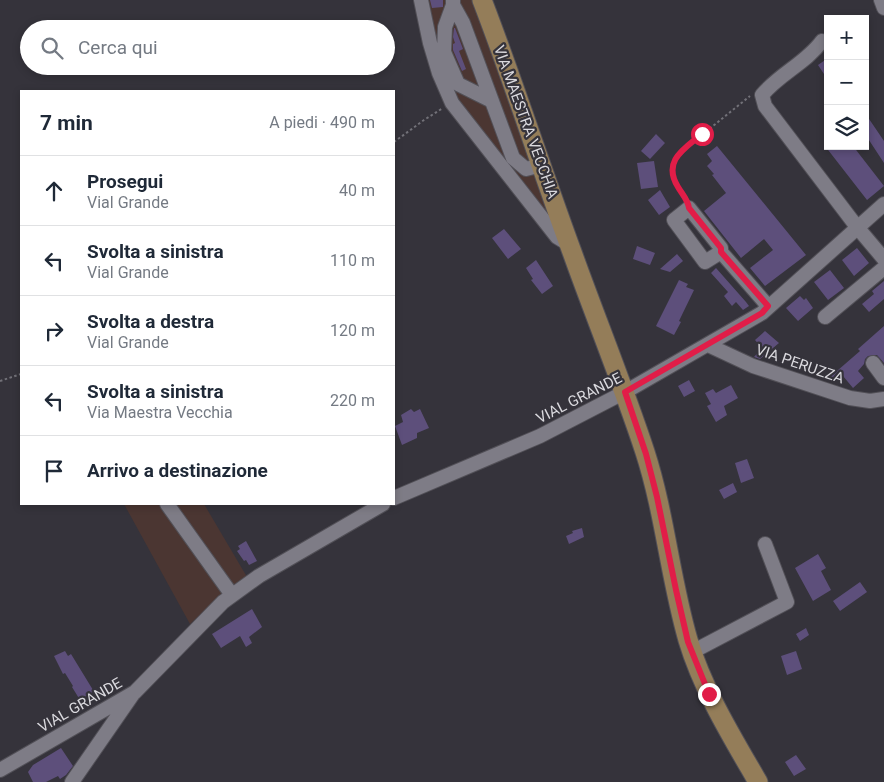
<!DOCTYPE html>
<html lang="it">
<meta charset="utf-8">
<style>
:root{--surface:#fff;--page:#f6f6f7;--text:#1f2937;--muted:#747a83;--line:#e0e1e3}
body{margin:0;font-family:Roboto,sans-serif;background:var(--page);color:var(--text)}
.controls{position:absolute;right:15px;top:15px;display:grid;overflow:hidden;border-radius:0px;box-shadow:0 2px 8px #0003}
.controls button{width:45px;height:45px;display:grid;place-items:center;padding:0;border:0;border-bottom:1px solid var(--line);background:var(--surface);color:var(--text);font:25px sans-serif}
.stop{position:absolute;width:15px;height:15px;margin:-11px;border:4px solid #e11d48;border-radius:50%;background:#fff}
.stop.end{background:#e11d48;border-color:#fff;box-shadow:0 1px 5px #0008}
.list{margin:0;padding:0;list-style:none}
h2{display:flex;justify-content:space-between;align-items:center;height:65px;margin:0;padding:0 20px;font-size:21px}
h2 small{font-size:16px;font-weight:400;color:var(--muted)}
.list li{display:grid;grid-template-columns:32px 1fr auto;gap:15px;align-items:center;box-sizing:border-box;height:70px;padding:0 20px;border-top:1px solid var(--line)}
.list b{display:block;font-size:19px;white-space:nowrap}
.list p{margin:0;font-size:16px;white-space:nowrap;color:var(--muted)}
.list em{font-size:16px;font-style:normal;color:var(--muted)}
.icon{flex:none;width:28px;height:28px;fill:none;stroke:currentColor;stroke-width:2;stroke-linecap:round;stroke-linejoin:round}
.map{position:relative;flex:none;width:884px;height:782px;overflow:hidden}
.search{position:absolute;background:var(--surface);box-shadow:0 2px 8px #0003;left:20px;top:20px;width:375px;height:55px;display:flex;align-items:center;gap:12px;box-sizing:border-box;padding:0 18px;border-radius:28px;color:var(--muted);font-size:19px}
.panel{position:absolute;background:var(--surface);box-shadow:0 2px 8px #0003;left:20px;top:90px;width:375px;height:415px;border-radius:0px}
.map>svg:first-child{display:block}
</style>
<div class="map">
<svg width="884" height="782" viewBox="0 0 884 782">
<rect width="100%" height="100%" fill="#35333b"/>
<path fill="#4b3632" d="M 428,0 L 473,0 L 552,217 L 549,218 L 461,106 L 443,73 Z
M 124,504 L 204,504 L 247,577 L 219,597 L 190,624 Z"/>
<path fill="#5d4f7b" d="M 430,0 L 443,0 L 443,7 L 432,8 Z
M 454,28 L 455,28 L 463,49 L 459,51 L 466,69 L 462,71 L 453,50 L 453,44 L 455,43 L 453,37 Z
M 828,58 L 828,80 L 818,65 Z
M 865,113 L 884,141 L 884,163 L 865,134 Z
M 656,134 L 665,143 L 650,159 L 641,151 Z
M 717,146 L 806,255 L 765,286 L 750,268 L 773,250 L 764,239 L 741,258 L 704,211 L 726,193 L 712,175 L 714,174 L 707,166 L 712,161 L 707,154 Z
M 825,146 L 853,146 L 884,186 L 867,200 Z
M 654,161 L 658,187 L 641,189 L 637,163 Z
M 660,190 L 670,207 L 659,215 L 648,200 Z
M 504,229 L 521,249 L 508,259 L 492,238 Z
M 637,246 L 655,253 L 650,265 L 633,259 Z
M 857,248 L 869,263 L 854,276 L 842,260 Z
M 677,254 L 683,261 L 670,272 L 660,269 Z
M 536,260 L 553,286 L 542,294 L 531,280 L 533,279 L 526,268 Z
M 716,268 L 746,302 L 749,306 L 743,310 L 736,302 L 732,306 L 724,296 L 728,292 L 711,273 Z
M 830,270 L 844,288 L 828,300 L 814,282 Z
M 679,280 L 688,284 L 686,287 L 694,290 L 679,321 L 681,322 L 674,335 L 656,326 Z
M 884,281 L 884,299 L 869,312 L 862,304 L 874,294 L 872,291 Z
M 800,296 L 804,300 L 806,298 L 813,308 L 798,321 L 786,308 Z
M 884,326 L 884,363 L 877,355 L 868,356 L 865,359 L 864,364 L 858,371 L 864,378 L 853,388 L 843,376 L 834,383 L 830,377 L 860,351 L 858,349 Z
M 765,331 L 779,343 L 760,359 L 754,357 L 762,348 L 755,340 Z
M 689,380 L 695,391 L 684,397 L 678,386 Z
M 731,385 L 738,398 L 724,406 L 727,415 L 716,422 L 707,406 L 711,404 L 705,393 L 713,389 L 716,393 Z
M 411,409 L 414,412 L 420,409 L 429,428 L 417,433 L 417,438 L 402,445 L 395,426 L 403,422 L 401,415 Z
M 747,459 L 754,478 L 741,483 L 735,463 Z
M 733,483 L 737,492 L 724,499 L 719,490 Z
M 582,528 L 584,537 L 569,544 L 566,536 L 573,533 L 572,531 Z
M 246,541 L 257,561 L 249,565 L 246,560 L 244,561 L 237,551 L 240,549 L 238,546 Z
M 818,554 L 826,568 L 821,571 L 831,590 L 813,601 L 795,568 Z
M 860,582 L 867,592 L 840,611 L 833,601 Z
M 252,609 L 262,627 L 249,637 L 252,643 L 246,647 L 240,636 L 221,648 L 212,634 Z
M 806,628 L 809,635 L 800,641 L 796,634 Z
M 65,651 L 68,656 L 71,654 L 93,690 L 93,692 L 80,700 L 72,687 L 73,686 L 65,673 L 63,674 L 54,656 Z
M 796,651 L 802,669 L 787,675 L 781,656 Z
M 61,748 L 73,766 L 66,775 L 60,779 L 58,776 L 46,782 L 33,782 L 28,772 L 33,765 Z
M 796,755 L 806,769 L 794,776 L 785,762 Z"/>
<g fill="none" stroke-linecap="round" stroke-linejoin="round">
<defs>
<path id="minor" d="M 421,0 L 430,43 L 439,73 L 452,103 L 557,237 L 570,245
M 453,0 L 453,5 L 463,23 L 513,158 L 526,169 L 542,165
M 881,0 L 884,8
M 453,5 L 445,27 L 444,52 L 458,84 L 492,101
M 822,41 C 806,63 779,74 762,95 L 765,106 L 857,227 L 884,259
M 721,252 L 705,262 L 674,220 L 689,208 L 721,248 L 721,252 L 768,306
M 825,317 L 884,268
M 708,345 L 753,366 L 850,398 L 870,401 L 884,399
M 873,363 L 884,378
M 394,498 L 540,436 L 625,392 L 762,313 L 884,204
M 167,504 L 232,595
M 692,652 L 787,602 L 765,544
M 0,770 L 135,692 L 223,602 L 259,576 L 383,504
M 72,782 L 133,694"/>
<path id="major" d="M 482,0 C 514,83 541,168 572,252 C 596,319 623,385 645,452 C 665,514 670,578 688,640 C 703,690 732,737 758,782"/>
</defs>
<use href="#minor" stroke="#525057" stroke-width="16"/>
<use href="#major" stroke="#525057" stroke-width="21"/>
<path stroke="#727178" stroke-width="2" stroke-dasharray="2.5 2.5" stroke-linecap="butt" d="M 394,142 L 424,120 L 443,108
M 686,199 C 674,182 670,177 676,156 L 750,96
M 0,381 L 21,374"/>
<use href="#minor" stroke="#7e7c86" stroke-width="14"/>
<use href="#major" stroke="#947d59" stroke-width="19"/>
</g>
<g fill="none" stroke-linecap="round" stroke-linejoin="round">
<path stroke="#e11d48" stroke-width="6" d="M 702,134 C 684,149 662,161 678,187 C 682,194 688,200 689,208 L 721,248 L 721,252 L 768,306 L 762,313 L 625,392 L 646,454 L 657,497 L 676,590 L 688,642 L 709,694"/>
</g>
<g text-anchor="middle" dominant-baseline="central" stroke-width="4.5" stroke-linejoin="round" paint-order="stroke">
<g font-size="15" fill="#dad9de" stroke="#35333b">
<text transform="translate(526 122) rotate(70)">VIA MAESTRA VECCHIA</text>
<text transform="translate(800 364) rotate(19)">VIA PERUZZA</text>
<text transform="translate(579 398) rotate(-27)">VIAL GRANDE</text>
<text transform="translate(80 705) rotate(-30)">VIAL GRANDE</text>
</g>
</g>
</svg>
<div class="controls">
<button>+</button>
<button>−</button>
<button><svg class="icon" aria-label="layers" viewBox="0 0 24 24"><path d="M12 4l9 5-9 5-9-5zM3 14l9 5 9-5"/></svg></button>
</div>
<div class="stop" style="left:702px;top:134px"></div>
<div class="stop end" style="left:709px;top:694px"></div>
<div class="search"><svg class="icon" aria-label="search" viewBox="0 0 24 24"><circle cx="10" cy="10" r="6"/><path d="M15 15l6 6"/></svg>Cerca qui</div>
<section class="panel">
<h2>7 min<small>A piedi · 490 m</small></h2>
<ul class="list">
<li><svg class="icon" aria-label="ahead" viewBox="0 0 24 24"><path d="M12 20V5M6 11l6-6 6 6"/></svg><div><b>Prosegui</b><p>Vial Grande</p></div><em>40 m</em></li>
<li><svg class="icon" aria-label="left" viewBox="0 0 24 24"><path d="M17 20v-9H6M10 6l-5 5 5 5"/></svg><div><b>Svolta a sinistra</b><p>Vial Grande</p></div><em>110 m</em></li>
<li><svg class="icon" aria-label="right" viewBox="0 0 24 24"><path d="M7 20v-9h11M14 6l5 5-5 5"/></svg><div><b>Svolta a destra</b><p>Vial Grande</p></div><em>120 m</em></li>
<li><svg class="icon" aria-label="left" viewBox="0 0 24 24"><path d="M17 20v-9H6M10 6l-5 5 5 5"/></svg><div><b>Svolta a sinistra</b><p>Via Maestra Vecchia</p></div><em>220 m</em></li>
<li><svg class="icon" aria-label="arrive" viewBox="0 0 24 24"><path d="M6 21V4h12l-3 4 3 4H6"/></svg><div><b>Arrivo a destinazione</b></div></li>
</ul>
</section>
</div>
